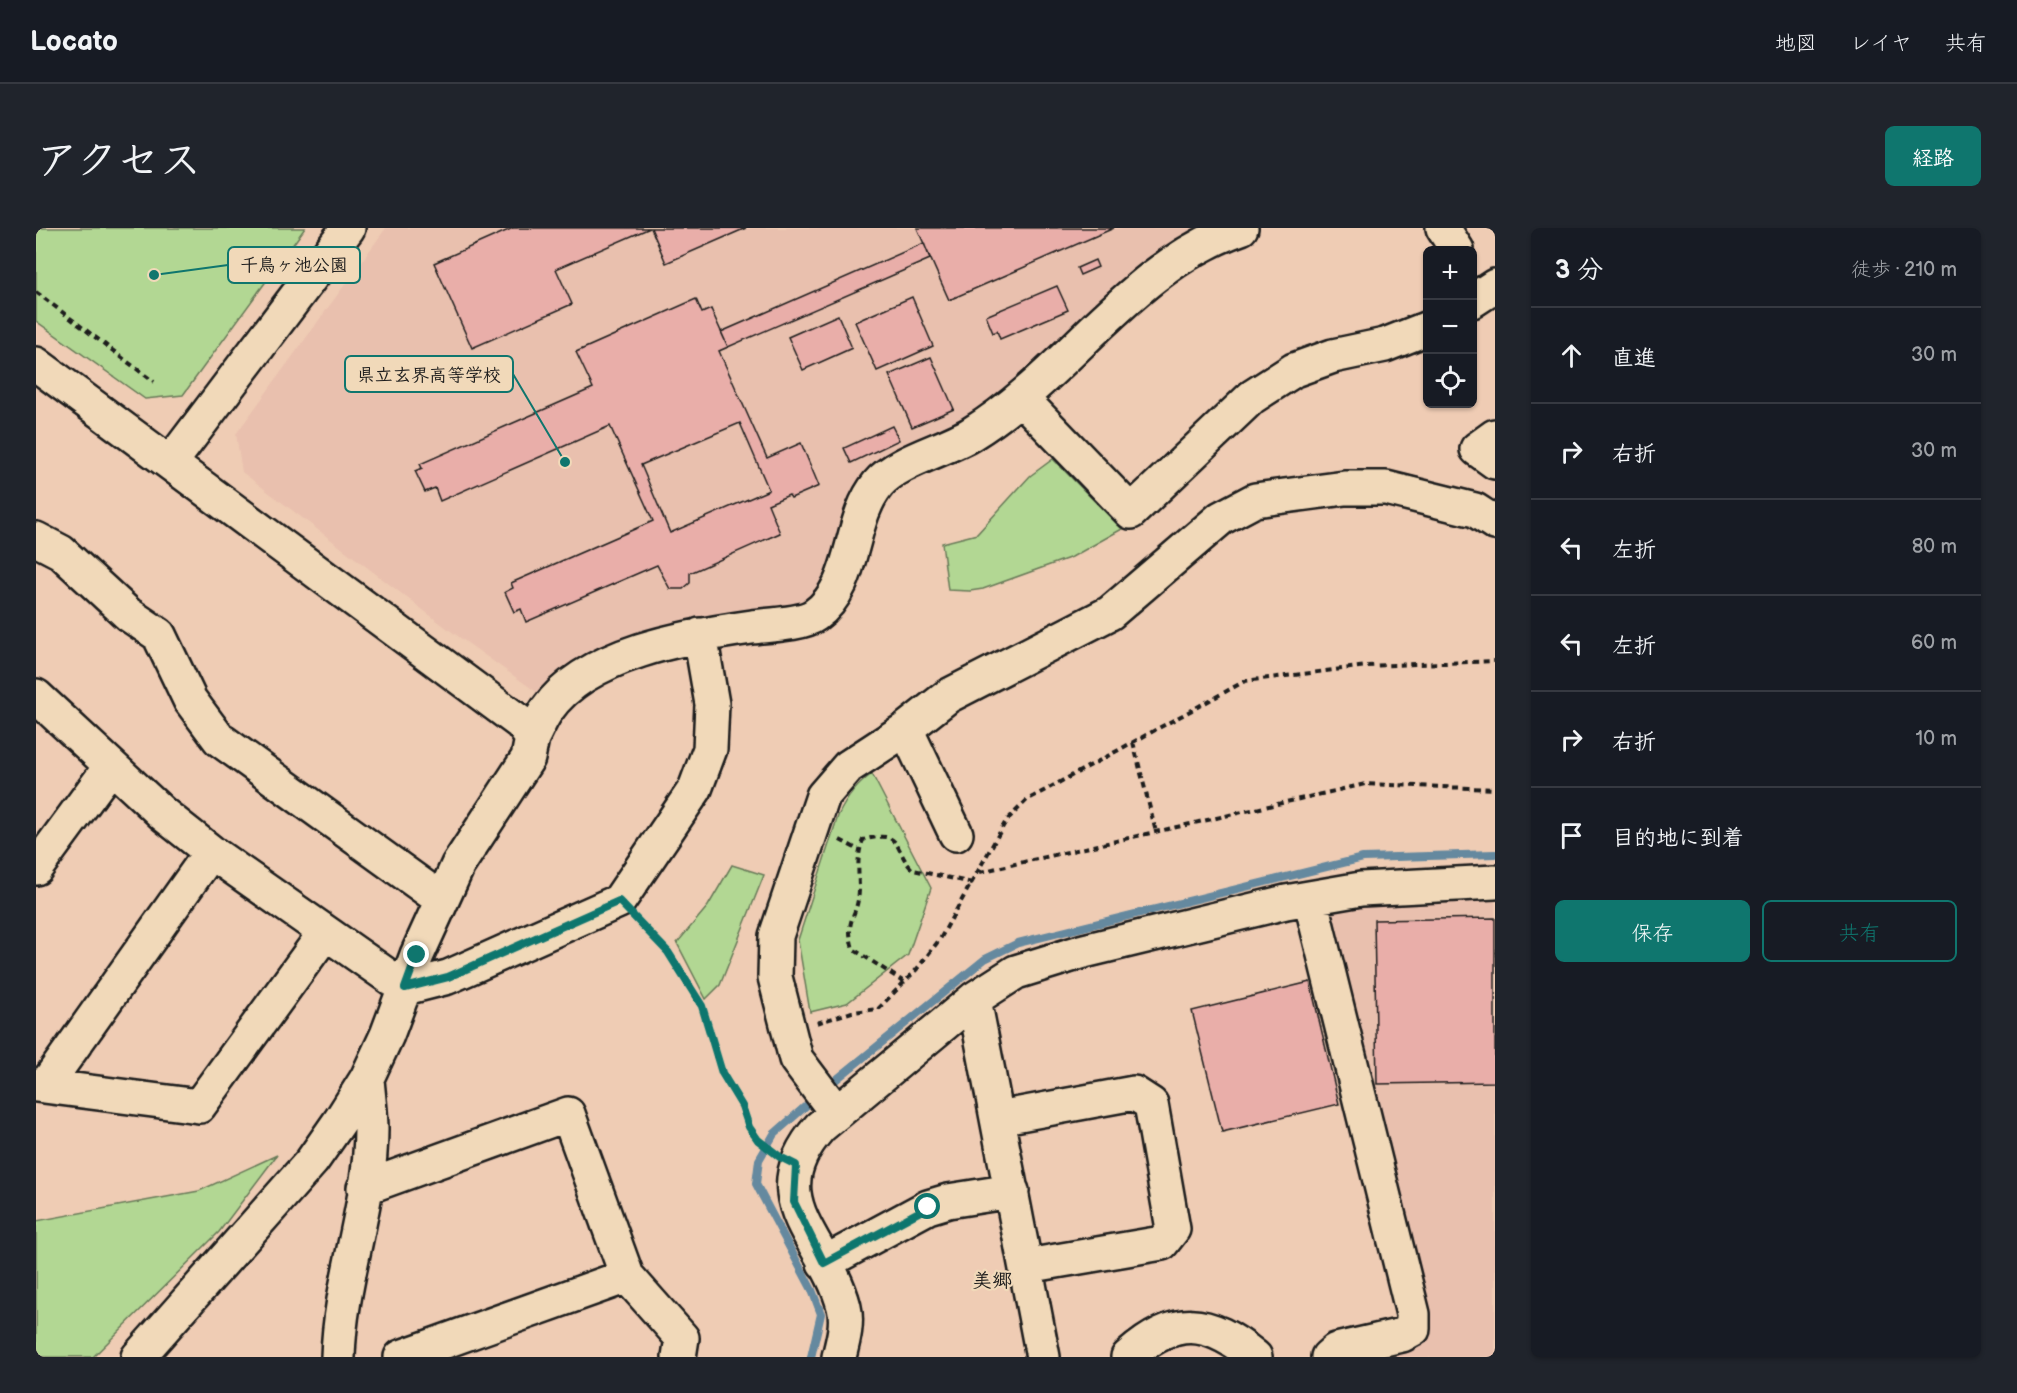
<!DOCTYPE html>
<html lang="ja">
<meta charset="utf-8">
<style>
:root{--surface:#171b24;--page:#20242c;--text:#f1f3f6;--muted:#9ea1a6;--line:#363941;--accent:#0f766e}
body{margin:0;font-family:"Balsamiq Sans","Klee One",sans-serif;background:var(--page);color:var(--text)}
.controls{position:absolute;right:18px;top:18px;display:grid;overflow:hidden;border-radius:9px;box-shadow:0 2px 4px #0004}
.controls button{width:54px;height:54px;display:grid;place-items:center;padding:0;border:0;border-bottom:2px solid var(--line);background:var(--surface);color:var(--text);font:30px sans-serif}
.stop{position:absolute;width:18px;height:18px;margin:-14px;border:4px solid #0f766e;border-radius:50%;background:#fff}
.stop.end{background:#0f766e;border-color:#fff;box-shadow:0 2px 6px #0008}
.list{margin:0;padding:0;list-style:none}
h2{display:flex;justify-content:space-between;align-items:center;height:78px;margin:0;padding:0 24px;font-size:26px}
h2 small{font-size:20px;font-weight:400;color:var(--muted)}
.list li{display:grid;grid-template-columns:39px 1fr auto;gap:18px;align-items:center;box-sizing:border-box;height:96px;padding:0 24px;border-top:2px solid var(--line)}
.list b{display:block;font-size:22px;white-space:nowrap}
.list em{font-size:20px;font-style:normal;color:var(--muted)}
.actions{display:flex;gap:12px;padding:18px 24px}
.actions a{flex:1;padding:14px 0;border:2px solid var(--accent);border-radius:9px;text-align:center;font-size:21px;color:var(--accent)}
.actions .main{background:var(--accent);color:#fff}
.icon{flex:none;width:33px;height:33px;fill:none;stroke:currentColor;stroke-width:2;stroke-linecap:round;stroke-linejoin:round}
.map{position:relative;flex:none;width:1459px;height:1129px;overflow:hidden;border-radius:9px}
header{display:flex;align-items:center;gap:36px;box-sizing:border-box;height:84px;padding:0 30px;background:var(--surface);border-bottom:2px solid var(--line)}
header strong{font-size:28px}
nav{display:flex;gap:33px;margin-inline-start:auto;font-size:21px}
.intro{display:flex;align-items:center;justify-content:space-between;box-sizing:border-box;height:144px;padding:0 36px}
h1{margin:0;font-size:42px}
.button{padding:15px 27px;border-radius:9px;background:var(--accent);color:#fff;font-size:21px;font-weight:700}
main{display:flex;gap:36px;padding:0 36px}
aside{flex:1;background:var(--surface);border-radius:9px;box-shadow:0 2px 4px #0004}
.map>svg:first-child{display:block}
</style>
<header>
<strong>Locato</strong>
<nav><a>地図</a><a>レイヤ</a><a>共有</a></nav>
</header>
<div class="intro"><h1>アクセス</h1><a class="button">経路</a></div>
<main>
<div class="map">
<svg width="1459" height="1129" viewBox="0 0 1459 1129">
<rect width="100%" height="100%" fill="#efccb4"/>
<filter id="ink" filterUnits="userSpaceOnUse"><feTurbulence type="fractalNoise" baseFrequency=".0167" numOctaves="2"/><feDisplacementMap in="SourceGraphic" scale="12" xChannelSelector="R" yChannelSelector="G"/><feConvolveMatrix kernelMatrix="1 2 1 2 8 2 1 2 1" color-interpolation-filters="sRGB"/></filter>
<g filter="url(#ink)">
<path fill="#e9c0ae" d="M 350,0 L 1178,0 L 956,179 L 868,226 L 794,352 L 769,377 L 506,468 L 412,401 L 206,244 L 200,206 Z
M 1459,667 L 1459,1129 L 1348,1129 L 1396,1097 L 1291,688 L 1329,668 Z"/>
<path fill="#b2d793" stroke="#677a58" stroke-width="1.5" d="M 0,0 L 269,0 L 147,167 L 109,171 L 0,93 Z
M 1017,231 L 1086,301 L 1036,329 L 947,361 L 934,363 L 912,362 L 906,315 L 941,306 L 994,248 Z
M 836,546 L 895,660 L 872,727 L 811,775 L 774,784 L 762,712 L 802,588 C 810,571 820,557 836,546 Z
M 696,637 L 728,647 L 684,757 L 670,771 L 641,715 L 672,678 Z
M 241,927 L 183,1004 L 57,1129 L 0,1129 L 0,993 L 163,963 Z"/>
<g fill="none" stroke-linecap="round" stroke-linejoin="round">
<path stroke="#65899f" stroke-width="8" d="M 791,859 L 949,731 L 982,715 L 1327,630 L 1459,626
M 775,1129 L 785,1086 L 776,1062 L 720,956 L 723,932 L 738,906 L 780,869"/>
</g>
<path fill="#e9aea9" stroke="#1c1c1c" stroke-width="1.5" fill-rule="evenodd" d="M 477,0 L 614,0 L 520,41 L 536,76 L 436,120 L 398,35 Z
M 615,0 L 710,0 L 630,35 Z
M 881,0 L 1078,0 L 913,72 Z
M 888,15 L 894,31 L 692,119 L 685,104 Z
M 1059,32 L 1062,39 L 1044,47 L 1041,40 Z
M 1021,58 L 1032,82 L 964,111 L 961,103 L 957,105 L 950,88 Z
M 876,69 L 897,118 L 841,143 L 819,94 Z
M 660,71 L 666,85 L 675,81 L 692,119 L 683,123 L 731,230 L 765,215 L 783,258 L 755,270 L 753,267 L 732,276 L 744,305 L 654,345 L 654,355 L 647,361 L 634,361 L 621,337 L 490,394 L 485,381 L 478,384 L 469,364 L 477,360 L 475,355 L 617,293 L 574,198 L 404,273 L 399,260 L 389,264 L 379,243 L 386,240 L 384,236 L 557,160 L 540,124 ZM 704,195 L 733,262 L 634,305 L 605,237 Z
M 802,87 L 816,120 L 767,142 L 752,109 Z
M 895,129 L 918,181 L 876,199 L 853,147 Z
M 856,198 L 863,212 L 815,235 L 808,220 Z
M 1459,690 L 1459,854 L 1341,856 L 1338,692 Z
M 1274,754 L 1303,876 L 1186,904 L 1156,783 Z"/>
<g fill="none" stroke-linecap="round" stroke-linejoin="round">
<defs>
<path id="minor" d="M 1407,0 L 1421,22
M 1436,73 L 1459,58
M 0,136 L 485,495 L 496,510 L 492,530 L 422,637 L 381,727 L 351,807 L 331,850 L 304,893 L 276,933 L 102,1129
M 986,171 L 1095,284 L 1216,169 L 1258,142 L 1297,128 L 1349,117 L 1392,100
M 1459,208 L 1441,221 L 1459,234
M 135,234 L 312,0
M 0,311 L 25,324 L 92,386 L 123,407 L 154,472 L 183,511 L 406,672
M 0,468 L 127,586 L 175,624 L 369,760 L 412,749 L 583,673 L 659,561 L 674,521 L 676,476 L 664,407
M 870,501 L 920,606
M 496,510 C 501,501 505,490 511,482 C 550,425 652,408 716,399 C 732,397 767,396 779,387 C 821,357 811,294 842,256 C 861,233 909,222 935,206 C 1033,146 1094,38 1205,0
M 0,640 L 75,538
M 1274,670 L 1377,1086 L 1377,1101 L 1366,1107 L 1300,1122 L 1292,1129
M 938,771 L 1007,1129
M 0,857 L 163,878 L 289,705
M 9,858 L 175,624
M 800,884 L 760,831 L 739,749 L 740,708 L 787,568 L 812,539 L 870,501 L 912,468 L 1074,385 L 1185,290 L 1219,272 L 1309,260 L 1350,260 L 1439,282 L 1459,295
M 962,890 L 1098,865 L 1115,876 L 1137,1001 L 1126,1015 L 991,1038
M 328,960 L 532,886 L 591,1048 L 365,1129
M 788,1035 L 892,979 L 912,973 L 976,963
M 591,1048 L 646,1110 L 643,1129
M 302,1129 C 304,1052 335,978 335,901 C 335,884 332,867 331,850
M 803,1129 C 807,1113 812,1095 808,1079 C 790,1009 720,972 784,899 L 938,771 L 980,744 L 1048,723 L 1250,674 L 1325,661 L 1459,654
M 1092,1129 C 1139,1087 1171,1090 1219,1129"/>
</defs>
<use href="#minor" stroke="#1c1c1c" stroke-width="38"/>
<path stroke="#1c1c1c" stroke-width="4" stroke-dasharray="6 4.5" stroke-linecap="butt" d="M 0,64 L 118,154
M 1097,514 L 1120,604
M 804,612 L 823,622
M 944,644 L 1329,556 L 1459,561
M 602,693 L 632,724 L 666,778 L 686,845 L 706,878 L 713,899 L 722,912 L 736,923
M 868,754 L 817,721 C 808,689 822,690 823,662 C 823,645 820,629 827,612 C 868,600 857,623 877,642 L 937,655
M 781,795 L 816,784 L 842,781 L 881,741 L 904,711 L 970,593 L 991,572 L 1209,453 L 1331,438 L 1459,433"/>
<use href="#minor" stroke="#f1d9b9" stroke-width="33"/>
</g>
</g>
<g fill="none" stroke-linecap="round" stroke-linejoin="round" filter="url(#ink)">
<path stroke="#0f766e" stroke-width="8" d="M 381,727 L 369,760 L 412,749 L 583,673 L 632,724 L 666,778 L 686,845 L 706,878 L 713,899 L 722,912 L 744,929 L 760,937 L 758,974 L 788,1035 L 892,979"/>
</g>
<g text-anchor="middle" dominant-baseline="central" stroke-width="4.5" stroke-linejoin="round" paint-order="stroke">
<g font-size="20" font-weight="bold" fill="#1c1c1c" stroke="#f1d9b9">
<text x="956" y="1053">美郷</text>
</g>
</g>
<path fill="none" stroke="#0f766e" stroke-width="2" d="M118 47L192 37M529 234L477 146"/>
<g fill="#0f766e" stroke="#f1d9b9" stroke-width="2">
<circle cx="118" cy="47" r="6"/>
<circle cx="529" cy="234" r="6"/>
</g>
<g fill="#f1d9b9" stroke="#0f766e" stroke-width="2">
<rect x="192" y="19" width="132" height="36" rx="6"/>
<rect x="309" y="128" width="168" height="36" rx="6"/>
</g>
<g font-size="18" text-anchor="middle" font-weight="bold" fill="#1c1c1c">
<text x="258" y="43">千鳥ヶ池公園</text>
<text x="393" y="153">県立玄界高等学校</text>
</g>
</svg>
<div class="controls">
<button>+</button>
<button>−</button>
<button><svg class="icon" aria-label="locate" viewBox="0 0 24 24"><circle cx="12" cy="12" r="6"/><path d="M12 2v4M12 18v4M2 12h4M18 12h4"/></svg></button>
</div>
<div class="stop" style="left:892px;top:979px"></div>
<div class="stop end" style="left:381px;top:727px"></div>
</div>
<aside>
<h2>3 分<small>徒歩 · 210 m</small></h2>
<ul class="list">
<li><svg class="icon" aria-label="ahead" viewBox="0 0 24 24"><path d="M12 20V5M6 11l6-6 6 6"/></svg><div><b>直進</b></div><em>30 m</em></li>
<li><svg class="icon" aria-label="right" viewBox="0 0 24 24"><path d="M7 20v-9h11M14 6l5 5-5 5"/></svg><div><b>右折</b></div><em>30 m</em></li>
<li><svg class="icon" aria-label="left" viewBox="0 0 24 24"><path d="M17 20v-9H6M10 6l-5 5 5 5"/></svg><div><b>左折</b></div><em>80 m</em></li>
<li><svg class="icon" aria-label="left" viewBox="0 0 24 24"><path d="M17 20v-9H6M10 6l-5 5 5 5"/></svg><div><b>左折</b></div><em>60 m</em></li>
<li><svg class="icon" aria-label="right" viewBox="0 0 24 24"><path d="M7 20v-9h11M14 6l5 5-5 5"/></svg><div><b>右折</b></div><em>10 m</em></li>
<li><svg class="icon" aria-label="arrive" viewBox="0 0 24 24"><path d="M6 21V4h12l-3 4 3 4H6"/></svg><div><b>目的地に到着</b></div></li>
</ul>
<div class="actions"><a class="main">保存</a><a>共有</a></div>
</aside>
</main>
